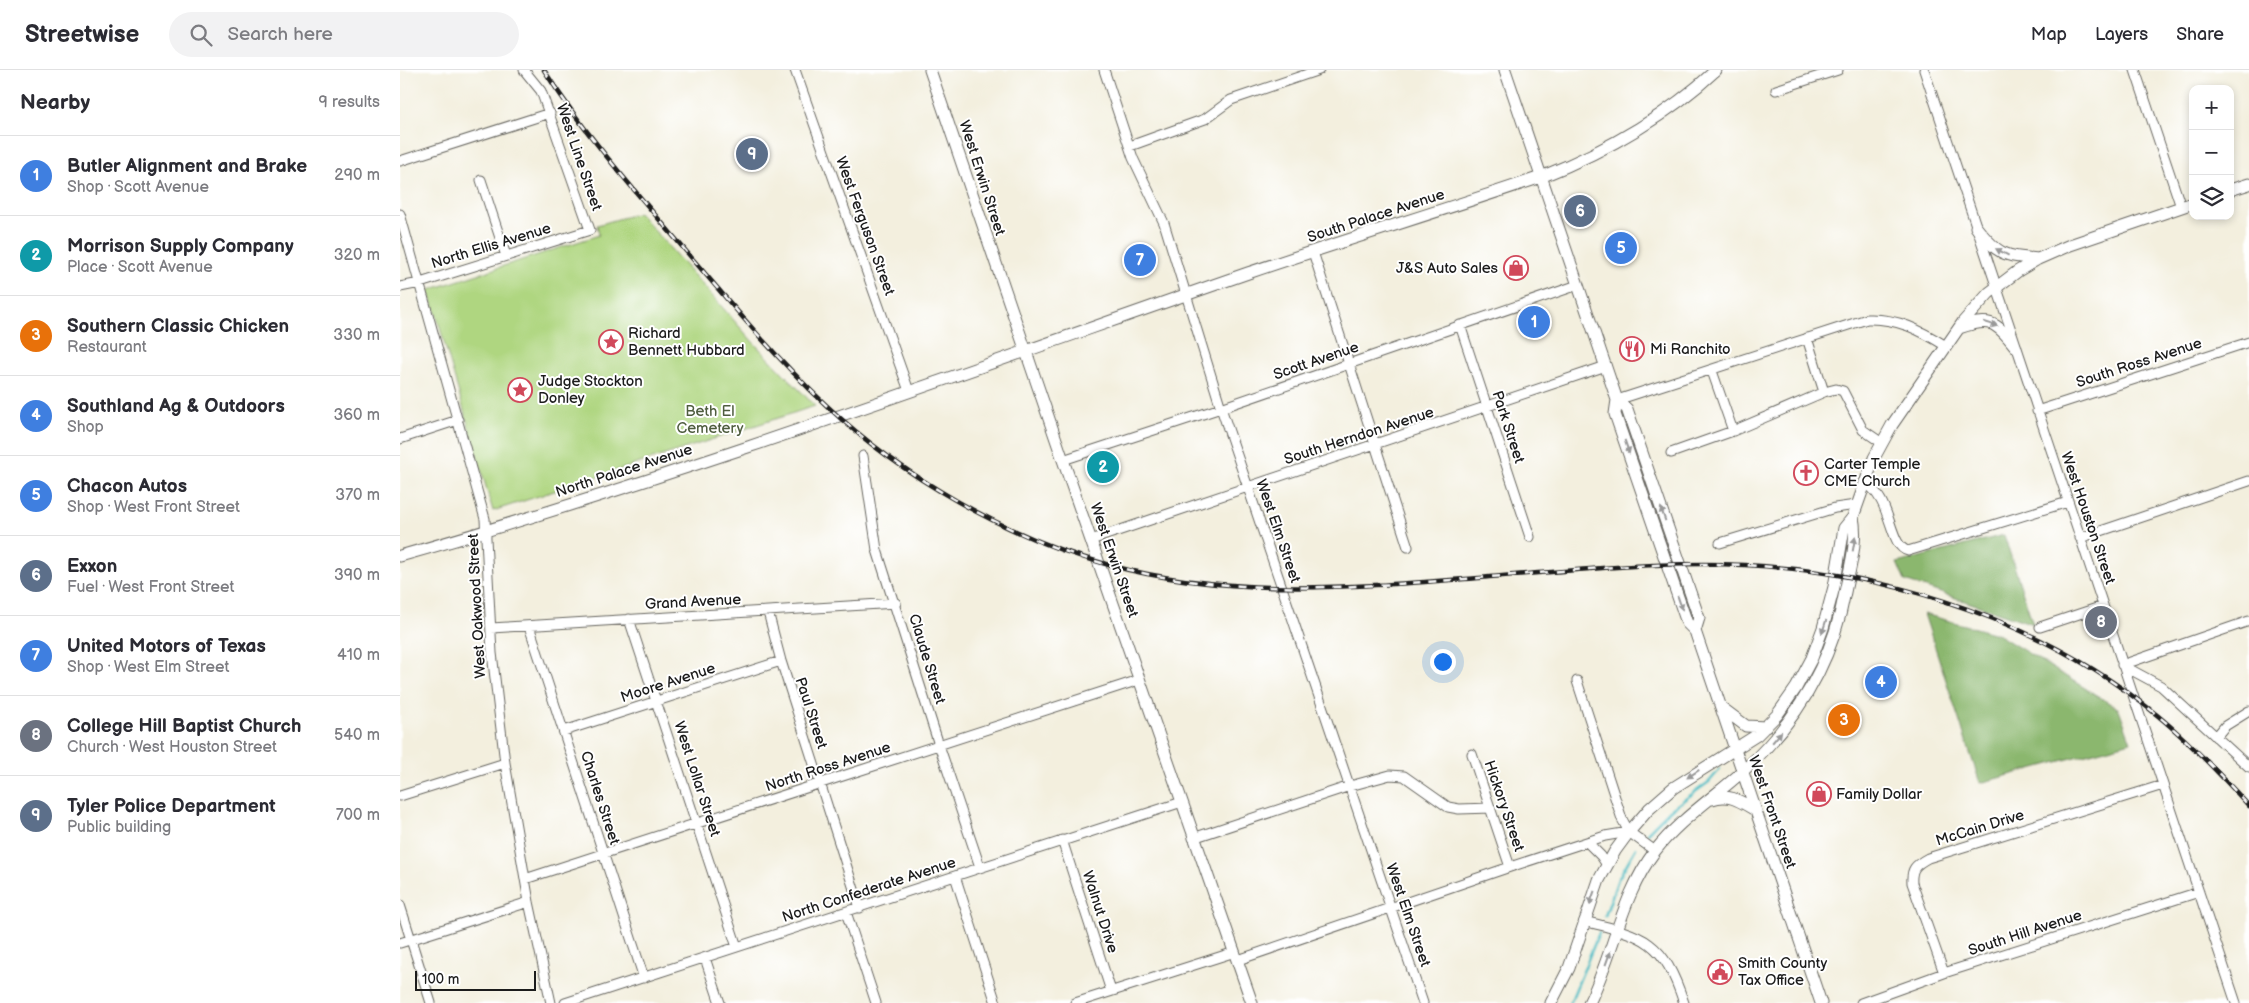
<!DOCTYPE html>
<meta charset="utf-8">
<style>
:root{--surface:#fff;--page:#f2f2f3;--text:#2b2b33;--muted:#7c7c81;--line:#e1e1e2;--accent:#111827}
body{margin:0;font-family:"Balsamiq Sans",sans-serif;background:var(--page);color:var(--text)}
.controls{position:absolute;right:15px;top:15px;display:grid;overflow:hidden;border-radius:10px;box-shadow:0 2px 8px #0003}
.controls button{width:45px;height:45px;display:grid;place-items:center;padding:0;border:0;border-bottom:1px solid var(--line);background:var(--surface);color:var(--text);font:25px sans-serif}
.scale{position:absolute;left:15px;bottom:12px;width:121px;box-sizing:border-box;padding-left:5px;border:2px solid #1c1c1c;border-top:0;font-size:14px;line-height:18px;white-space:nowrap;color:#1c1c1c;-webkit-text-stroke:4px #fff;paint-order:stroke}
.you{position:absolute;left:1042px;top:591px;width:18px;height:18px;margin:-12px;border:4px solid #fff;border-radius:50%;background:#1a73e8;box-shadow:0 0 0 8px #1a73e833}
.badge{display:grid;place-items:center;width:32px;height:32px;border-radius:50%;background:var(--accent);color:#fff;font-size:16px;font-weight:700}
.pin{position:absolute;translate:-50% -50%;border:2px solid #fff;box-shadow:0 1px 5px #0006}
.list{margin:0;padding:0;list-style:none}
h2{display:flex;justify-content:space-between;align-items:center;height:65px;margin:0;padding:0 20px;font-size:21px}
h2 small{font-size:16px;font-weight:400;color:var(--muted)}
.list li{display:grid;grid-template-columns:32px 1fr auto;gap:15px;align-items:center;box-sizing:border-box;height:80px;padding:0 20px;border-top:1px solid var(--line)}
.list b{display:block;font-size:19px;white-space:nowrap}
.list p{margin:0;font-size:16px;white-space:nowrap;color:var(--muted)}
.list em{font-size:16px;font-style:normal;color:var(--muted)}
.icon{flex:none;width:28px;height:28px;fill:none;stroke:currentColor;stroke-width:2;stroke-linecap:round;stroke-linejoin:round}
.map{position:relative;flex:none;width:1849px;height:933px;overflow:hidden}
header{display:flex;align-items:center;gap:30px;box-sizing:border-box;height:70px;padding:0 25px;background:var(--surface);border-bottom:1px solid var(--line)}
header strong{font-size:24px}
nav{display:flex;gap:28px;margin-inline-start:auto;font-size:18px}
.search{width:350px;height:45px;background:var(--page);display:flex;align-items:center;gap:12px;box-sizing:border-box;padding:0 18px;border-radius:28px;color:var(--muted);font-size:19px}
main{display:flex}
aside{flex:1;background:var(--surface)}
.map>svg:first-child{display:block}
</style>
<header>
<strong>Streetwise</strong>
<div class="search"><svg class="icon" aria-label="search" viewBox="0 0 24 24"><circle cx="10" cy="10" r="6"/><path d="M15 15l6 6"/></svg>Search here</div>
<nav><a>Map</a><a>Layers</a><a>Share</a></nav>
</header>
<main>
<aside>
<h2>Nearby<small>9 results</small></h2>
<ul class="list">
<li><span class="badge" style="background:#3f7fe0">1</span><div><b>Butler Alignment and Brake</b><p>Shop · Scott Avenue</p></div><em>290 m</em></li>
<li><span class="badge" style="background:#0f9aa8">2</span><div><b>Morrison Supply Company</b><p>Place · Scott Avenue</p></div><em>320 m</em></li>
<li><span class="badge" style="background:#e8710a">3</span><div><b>Southern Classic Chicken</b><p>Restaurant</p></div><em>330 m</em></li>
<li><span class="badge" style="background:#3f7fe0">4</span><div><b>Southland Ag &amp; Outdoors</b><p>Shop</p></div><em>360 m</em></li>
<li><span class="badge" style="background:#3f7fe0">5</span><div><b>Chacon Autos</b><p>Shop · West Front Street</p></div><em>370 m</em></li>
<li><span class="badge" style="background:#5c6f8a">6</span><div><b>Exxon</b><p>Fuel · West Front Street</p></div><em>390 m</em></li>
<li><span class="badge" style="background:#3f7fe0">7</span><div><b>United Motors of Texas</b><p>Shop · West Elm Street</p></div><em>410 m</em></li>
<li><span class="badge" style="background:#6b7280">8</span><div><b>College Hill Baptist Church</b><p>Church · West Houston Street</p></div><em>540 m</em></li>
<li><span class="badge" style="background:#5c6f8a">9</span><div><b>Tyler Police Department</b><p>Public building</p></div><em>700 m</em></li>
</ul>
</aside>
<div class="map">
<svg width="1849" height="933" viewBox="0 0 1849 933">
<rect width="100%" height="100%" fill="#fff"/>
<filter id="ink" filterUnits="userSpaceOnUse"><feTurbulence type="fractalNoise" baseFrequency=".02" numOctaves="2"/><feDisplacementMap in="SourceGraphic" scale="10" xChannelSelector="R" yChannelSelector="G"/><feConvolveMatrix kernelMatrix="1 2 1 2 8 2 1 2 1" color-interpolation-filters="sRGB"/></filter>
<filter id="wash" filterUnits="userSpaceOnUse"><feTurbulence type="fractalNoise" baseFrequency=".0096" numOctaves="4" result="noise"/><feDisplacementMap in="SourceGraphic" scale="20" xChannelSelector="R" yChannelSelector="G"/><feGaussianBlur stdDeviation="1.12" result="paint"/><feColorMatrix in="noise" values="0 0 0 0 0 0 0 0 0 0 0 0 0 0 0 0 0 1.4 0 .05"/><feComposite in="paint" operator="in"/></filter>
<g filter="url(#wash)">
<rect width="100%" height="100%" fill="#f3efde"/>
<path fill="#afd680" stroke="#66794e" d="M 239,143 L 353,272 L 415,336 L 93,441 L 29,220 L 199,165 L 197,155 Z"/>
<path fill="#8bb76e" stroke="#546a45" d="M 1604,465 L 1633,554 L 1505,511 L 1497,493 Z
M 1524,544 L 1597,564 L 1719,639 L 1731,672 L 1580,713 Z"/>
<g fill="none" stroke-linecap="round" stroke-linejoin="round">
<path stroke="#4fbec6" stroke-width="2.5" d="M 1247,763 L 1270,740 L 1309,712 L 1320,699
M 1205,846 L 1218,809 L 1236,778
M 1170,933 L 1199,863"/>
</g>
</g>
<g filter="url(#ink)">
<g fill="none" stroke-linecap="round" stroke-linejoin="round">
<defs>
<path id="minor" d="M 395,0 L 509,321
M 704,0 L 733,88 L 764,153 L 821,338 L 1023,933
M 1524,0 L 1836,933
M 1735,0 L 1781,137
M 1376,20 L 1438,0
M 730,76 L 805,49 L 831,30 L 919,0
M 0,91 L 150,43
M 81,110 L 106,186
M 0,144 L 85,449 L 92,583 L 105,693 L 129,832 L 151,933
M 913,182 L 1008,477
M 0,217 L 20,213 L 190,160 L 141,21 L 124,0
M 1060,255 L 1130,467
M 1407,268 L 1424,322 L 1436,319 L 1443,321 L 1463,360 L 1482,373
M 1312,301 L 1333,361
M 1217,330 L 1467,249 C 1498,248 1520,260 1546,276
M 1637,341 L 1849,272
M 0,369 L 58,350
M 1271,383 L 1333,361 L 1424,322
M 463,386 L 477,480 L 539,675 L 580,797
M 663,390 L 821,338 L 1178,215
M 1464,412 C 1493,429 1488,476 1508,481 L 1668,432
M 1680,468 L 1849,411
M 691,470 L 1206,296
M 1320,473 L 1435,438 L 1456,435
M 368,542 L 381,591 L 460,838
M 229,549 L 337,877
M 129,556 L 244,908
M 1640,557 L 1703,536
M 91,558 L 496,533
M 1722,595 L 1761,616 L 1849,697
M 1722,595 L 1849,551
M 1177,611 L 1222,749 L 1229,762 L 1255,781
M 164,661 L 381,591
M 1816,667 L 1825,656 L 1849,641
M 1072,684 L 1110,797
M 0,726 L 105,693
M 793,768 L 950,716 L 990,705 L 1004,706 L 1048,737 L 1059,739 L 1091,738
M 662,770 L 711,921
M 1187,772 L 1201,786 L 1207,795
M 555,806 L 596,933
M 125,809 L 739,610
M 0,835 L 31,933
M 446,842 L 476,933
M 1184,851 C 1246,866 1263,870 1284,933
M 0,873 L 129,832
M 305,888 L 320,933
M 838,890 L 1110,797 L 1205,766 L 1229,762
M 1544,903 L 1512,813 C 1511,799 1515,795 1528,788 L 1763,715
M 165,933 L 782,732
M 675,933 L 835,882
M 1461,933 L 1544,903 L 1799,822"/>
<path id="major" d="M 530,0 L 663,390 L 852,933
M 1105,0 L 1217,330 L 1215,344 L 1287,553 L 1295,561 L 1421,933
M 1830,120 L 1849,114
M 1576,157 C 1598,185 1603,186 1638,189
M 1559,258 C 1589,248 1595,250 1615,276
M 1217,330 L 1227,339 L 1299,548 L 1295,561
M 0,486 C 287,404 567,301 848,203 C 945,170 1044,140 1141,107 C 1206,81 1265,48 1316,0
M 1322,638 L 1346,656 L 1366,657
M 1312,729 C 1329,723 1340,731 1355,740
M 1151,933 L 1169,898 L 1199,810 L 1215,781 L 1229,762 L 1249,739 L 1273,718 L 1357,665 L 1377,645 L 1396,618 L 1412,588 L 1423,558 L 1434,517 L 1444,458 L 1453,447 L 1474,388 L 1492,355 L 1563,252 L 1589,223 L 1618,201 L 1638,189 L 1670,175 L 1793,133
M 1189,933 C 1214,883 1221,826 1255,781 C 1279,750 1313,728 1342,702 C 1396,653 1432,593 1445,522 C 1450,497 1458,471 1453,447"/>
</defs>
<use href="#minor" stroke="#676660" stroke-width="11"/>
<use href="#major" stroke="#676660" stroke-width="13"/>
<use href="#minor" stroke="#fff" stroke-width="9"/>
<use href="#major" stroke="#fff" stroke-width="11"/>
<defs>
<path id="rail" d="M 144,0 C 185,65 236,122 285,180 C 330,233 375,287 426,335 C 501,406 608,468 709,495 C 826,527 946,518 1065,509 C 1144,503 1224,494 1303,494 C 1465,494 1631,542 1757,645 C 1790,672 1820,704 1849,736"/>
</defs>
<use href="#rail" stroke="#1c1c1c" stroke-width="4.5"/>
<use href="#rail" stroke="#fff" stroke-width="2.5" stroke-dasharray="8" stroke-linecap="butt"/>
</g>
<defs><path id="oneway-solid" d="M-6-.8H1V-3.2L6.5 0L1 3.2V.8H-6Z" transform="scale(1.25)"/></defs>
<g fill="#999">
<use href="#oneway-solid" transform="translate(1602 182) rotate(-152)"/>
<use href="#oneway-solid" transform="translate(1591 254) rotate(17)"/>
<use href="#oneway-solid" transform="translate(1227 377) rotate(71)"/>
<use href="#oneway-solid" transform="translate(1263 444) rotate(-109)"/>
<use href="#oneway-solid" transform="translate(1454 474) rotate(-80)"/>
<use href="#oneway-solid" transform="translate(1280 533) rotate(71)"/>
<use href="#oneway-solid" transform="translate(1424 557) rotate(108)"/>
<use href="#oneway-solid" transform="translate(1377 667) rotate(-50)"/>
<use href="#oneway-solid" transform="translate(1293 704) rotate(147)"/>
<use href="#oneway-solid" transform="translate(1192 828) rotate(110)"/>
<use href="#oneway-solid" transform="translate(1208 888) rotate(-70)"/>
</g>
</g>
<defs>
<symbol id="shop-ring" viewBox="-11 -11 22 22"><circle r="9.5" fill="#fff" stroke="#d1495b" stroke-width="1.5"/><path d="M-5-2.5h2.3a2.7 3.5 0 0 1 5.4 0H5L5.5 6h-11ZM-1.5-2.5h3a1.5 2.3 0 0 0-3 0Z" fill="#d1495b"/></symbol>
<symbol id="sight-ring" viewBox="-11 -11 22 22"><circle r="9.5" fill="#fff" stroke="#d1495b" stroke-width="1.5"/><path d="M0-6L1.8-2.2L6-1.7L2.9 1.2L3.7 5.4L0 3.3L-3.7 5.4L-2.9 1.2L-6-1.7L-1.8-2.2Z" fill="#d1495b"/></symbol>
<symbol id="restaurant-ring" viewBox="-11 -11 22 22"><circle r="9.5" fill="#fff" stroke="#d1495b" stroke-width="1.5"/><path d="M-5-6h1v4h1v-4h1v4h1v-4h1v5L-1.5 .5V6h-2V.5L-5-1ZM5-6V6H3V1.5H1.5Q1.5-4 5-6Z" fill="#d1495b"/></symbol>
<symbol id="church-ring" viewBox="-11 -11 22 22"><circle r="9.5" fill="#fff" stroke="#d1495b" stroke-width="1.5"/><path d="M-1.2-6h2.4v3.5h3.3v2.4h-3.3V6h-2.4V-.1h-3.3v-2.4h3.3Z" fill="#d1495b"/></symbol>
<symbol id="civic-ring" viewBox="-11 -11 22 22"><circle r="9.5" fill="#fff" stroke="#d1495b" stroke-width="1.5"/><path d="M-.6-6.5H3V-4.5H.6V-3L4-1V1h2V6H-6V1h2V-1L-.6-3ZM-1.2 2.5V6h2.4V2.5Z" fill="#d1495b"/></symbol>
</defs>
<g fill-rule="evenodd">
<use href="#shop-ring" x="1102" y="184" width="28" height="28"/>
<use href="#sight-ring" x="197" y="258" width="28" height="28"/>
<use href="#restaurant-ring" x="1218" y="265" width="28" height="28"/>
<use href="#sight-ring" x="106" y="306" width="28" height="28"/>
<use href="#church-ring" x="1392" y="389" width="28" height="28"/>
<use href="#shop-ring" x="1405" y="710" width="28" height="28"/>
<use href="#civic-ring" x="1306" y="888" width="28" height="28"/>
</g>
<g text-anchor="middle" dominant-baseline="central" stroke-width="4" stroke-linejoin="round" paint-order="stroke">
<g font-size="15" fill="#1c1c1c" stroke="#fff">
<text transform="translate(179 87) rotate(71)">West Line Street</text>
<text transform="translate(582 108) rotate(72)">West Erwin Street</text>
<text transform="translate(976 146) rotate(-18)">South Palace Avenue</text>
<text transform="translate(465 156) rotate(70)">West Ferguson Street</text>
<text transform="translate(91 176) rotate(-17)">North Ellis Avenue</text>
<text transform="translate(916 291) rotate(-19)">Scott Avenue</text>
<text transform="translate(1739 293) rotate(-18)">South Ross Avenue</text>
<text transform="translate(1108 357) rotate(72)">Park Street</text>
<text transform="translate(959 366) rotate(-18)">South Herndon Avenue</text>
<text transform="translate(224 401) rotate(-18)">North Palace Avenue</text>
<text transform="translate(1688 448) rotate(71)">West Houston Street</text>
<text transform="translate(878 461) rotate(71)">West Elm Street</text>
<text transform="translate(714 490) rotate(71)">West Erwin Street</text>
<text transform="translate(293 532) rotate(-3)">Grand Avenue</text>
<text transform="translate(77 536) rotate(-93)">West Oakwood Street</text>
<text transform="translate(527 589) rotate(73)">Claude Street</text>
<text transform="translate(268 613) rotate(-18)">Moore Avenue</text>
<text transform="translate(411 643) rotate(72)">Paul Street</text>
<text transform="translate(428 697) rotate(-18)">North Ross Avenue</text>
<text transform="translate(297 709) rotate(72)">West Lollar Street</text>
<text transform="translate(200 728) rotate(72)">Charles Street</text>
<text transform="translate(1104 736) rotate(71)">Hickory Street</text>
<text transform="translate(1372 742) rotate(71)">West Front Street</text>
<text transform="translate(1580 758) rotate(-17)">McCain Drive</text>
<text transform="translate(469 820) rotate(-18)">North Confederate Avenue</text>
<text transform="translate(700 842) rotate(72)">Walnut Drive</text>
<text transform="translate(1008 845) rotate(71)">West Elm Street</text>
<text transform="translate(1625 863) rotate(-18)">South Hill Avenue</text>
</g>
<g font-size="15" fill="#1c1c1c" stroke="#fff" text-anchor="start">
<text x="1098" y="198" text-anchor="end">J&amp;S Auto Sales</text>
<text x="228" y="263">Richard<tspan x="228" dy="17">Bennett Hubbard</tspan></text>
<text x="1250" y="279">Mi Ranchito</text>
<text x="138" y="311">Judge Stockton<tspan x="138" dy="17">Donley</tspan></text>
<text x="1424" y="394">Carter Temple<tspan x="1424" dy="17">CME Church</tspan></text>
<text x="1436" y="724">Family Dollar</text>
<text x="1338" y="893">Smith County<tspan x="1338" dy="17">Tax Office</tspan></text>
</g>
<g font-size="15" fill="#4f5d3f" stroke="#fff">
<text x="310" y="341">Beth El<tspan x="310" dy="17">Cemetery</tspan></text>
</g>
</g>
</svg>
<div class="controls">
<button>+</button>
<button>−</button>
<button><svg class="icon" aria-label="layers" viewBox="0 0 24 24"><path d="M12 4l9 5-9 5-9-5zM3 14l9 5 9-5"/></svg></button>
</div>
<div class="scale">100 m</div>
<div class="you"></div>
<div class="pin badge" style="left:1134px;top:252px;background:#3f7fe0">1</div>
<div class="pin badge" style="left:703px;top:397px;background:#0f9aa8">2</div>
<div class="pin badge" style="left:1444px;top:650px;background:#e8710a">3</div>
<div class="pin badge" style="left:1481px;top:612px;background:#3f7fe0">4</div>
<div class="pin badge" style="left:1221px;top:178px;background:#3f7fe0">5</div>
<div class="pin badge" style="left:1180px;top:141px;background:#5c6f8a">6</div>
<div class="pin badge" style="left:740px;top:190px;background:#3f7fe0">7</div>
<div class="pin badge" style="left:1701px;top:552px;background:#6b7280">8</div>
<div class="pin badge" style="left:352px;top:84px;background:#5c6f8a">9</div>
</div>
</main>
